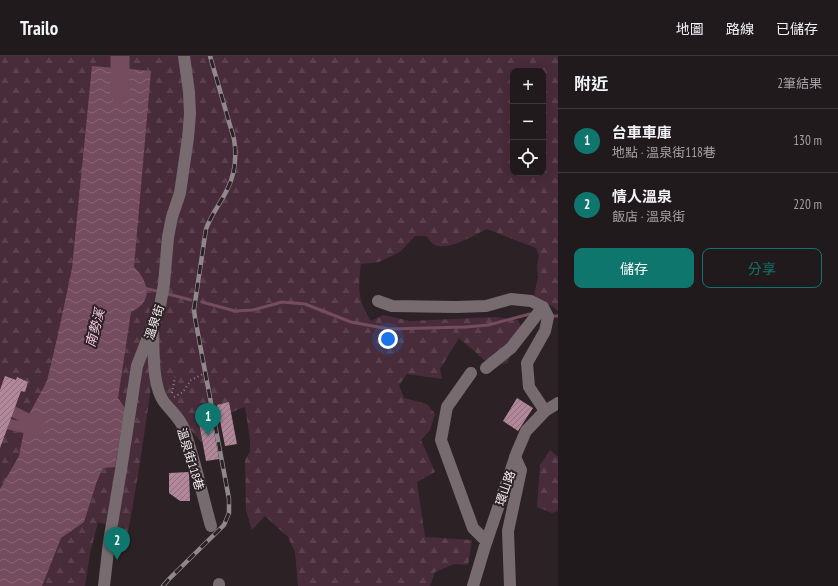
<!DOCTYPE html>
<html lang="zh-TW">
<meta charset="utf-8">
<style>
:root{--surface:#211a1c;--page:#292325;--text:#f1f3f6;--muted:#a2a1a3;--line:#3e383b;--accent:#0f766e}
body{margin:0;font-family:"PT Sans Narrow","Noto Sans TC",sans-serif;background:var(--page);color:var(--text)}
.controls{position:absolute;right:12px;top:12px;display:grid;overflow:hidden;border-radius:8px;box-shadow:0 4px 16px #0002}
.controls button{width:36px;height:36px;display:grid;place-items:center;padding:0;border:0;border-bottom:1px solid var(--line);background:var(--surface);color:var(--text);font:20px sans-serif}
.you{position:absolute;left:388px;top:283px;width:14px;height:14px;margin:-10px;border:3px solid #fff;border-radius:50%;background:#1a73e8;box-shadow:0 0 0 6px #1a73e833}
.badge{display:grid;place-items:center;width:26px;height:26px;border-radius:50%;background:var(--accent);color:#fff;font-size:13px;font-weight:700}
.pin{position:absolute;translate:-50% -33px;filter:drop-shadow(0 1px 2px #0008)}
.pin::after{content:'';position:absolute;top:21px;width:14px;height:12px;background:inherit;clip-path:polygon(0 0,100% 0,50% 100%)}
.list{margin:0;padding:0;list-style:none}
h2{display:flex;justify-content:space-between;align-items:center;height:52px;margin:0;padding:0 16px;font-size:17px}
h2 small{font-size:13px;font-weight:400;color:var(--muted)}
.list li{display:grid;grid-template-columns:26px 1fr auto;gap:12px;align-items:center;box-sizing:border-box;height:64px;padding:0 16px;border-top:1px solid var(--line)}
.list b{display:block;font-size:15px;white-space:nowrap}
.list p{margin:0;font-size:13px;white-space:nowrap;color:var(--muted)}
.list em{font-size:13px;font-style:normal;color:var(--muted)}
.actions{display:flex;gap:8px;padding:12px 16px}
.actions a{flex:1;padding:9px 0;border:1px solid var(--accent);border-radius:8px;text-align:center;font-size:14px;color:var(--accent)}
.actions .main{background:var(--accent);color:#fff}
.icon{flex:none;width:22px;height:22px;fill:none;stroke:currentColor;stroke-width:2;stroke-linecap:round;stroke-linejoin:round}
.map{position:relative;flex:none;width:558px;height:530px;overflow:hidden}
header{display:flex;align-items:center;gap:24px;box-sizing:border-box;height:56px;padding:0 20px;background:var(--surface);border-bottom:1px solid var(--line)}
header strong{font-size:19px}
nav{display:flex;gap:22px;margin-inline-start:auto;font-size:14px}
main{display:flex}
aside{flex:1;background:var(--surface)}
.map>svg:first-child{display:block}
</style>
<header>
<strong>Trailo</strong>
<nav><a>地圖</a><a>路線</a><a>已儲存</a></nav>
</header>
<main>
<div class="map">
<svg width="558" height="530" viewBox="0 0 558 530">
<defs>
<pattern id="forest-firs" width="22" height="20" patternUnits="userSpaceOnUse"><rect width="22" height="20" fill="#482c39"/><path d="M5 1l3.5 6h-7zM16 11l3.5 6h-7z" fill="#5a414c"/></pattern>
<pattern id="water-waves" width="16" height="10" patternUnits="userSpaceOnUse"><rect width="16" height="10" fill="#744c5e"/><path d="M0 5q4-4 8 0t8 0" fill="none" stroke="#886676"/></pattern>
<pattern id="building-hatch" width="6" height="6" patternUnits="userSpaceOnUse"><rect width="6" height="6" fill="#b2879a"/><path d="M-1 1l2-2M0 6l6-6M5 7l2-2" fill="none" stroke="#8e717e"/></pattern>
</defs>
<rect width="100%" height="100%" fill="#2c2226"/>
<path fill="url(#forest-firs)" fill-rule="evenodd" d="M 0,0 L 558,0 L 558,255 L 550,249 L 534,240 L 538,221 L 537,210 L 539,199 L 536,192 L 487,173 C 474,179 449,195 435,189 C 432,188 429,183 426,180 L 415,180 L 400,196 L 379,206 L 361,208 C 358,233 357,243 371,265 L 383,259 L 410,265 L 496,261 L 518,264 L 522,273 L 507,307 L 499,309 L 489,308 L 459,282 L 440,313 L 442,323 L 407,318 L 399,329 L 404,342 L 427,348 L 435,358 L 430,374 L 421,384 L 435,416 L 417,426 L 425,481 L 472,484 L 468,509 L 454,508 L 435,516 L 430,530 L 298,530 L 295,496 L 288,481 L 265,460 L 252,474 L 246,454 L 245,404 L 250,396 L 250,383 L 245,351 C 226,356 213,371 201,386 L 175,355 L 153,315 C 146,369 138,422 128,476 L 98,466 L 90,497 L 85,530 L 0,530 ZM 513,15 L 543,15 L 543,117 L 513,117 Z
M 550,394 L 558,401 L 558,455 L 552,457 L 537,451 L 540,409 Z"/>
<path fill="url(#water-waves)" d="M 92,10 L 151,15 L 134,211 C 150,227 153,246 131,256 L 118,342 L 125,352 L 115,411 L 103,412 L 97,425 L 84,466 L 61,482 L 42,530 L 0,530 L 0,433 L 19,400 L 26,364 L 47,325 L 59,274 L 72,212 Z"/>
<g fill="none" stroke-linecap="round" stroke-linejoin="round">
<path stroke="#744c5e" stroke-width="3" d="M 143,232 L 157,235
M 168,238 L 191,244
M 202,246 L 235,255 L 253,254 L 282,246 L 305,248 L 351,266 L 389,273 L 466,271 L 488,269 L 530,258
M 554,260 L 558,260"/>
<path stroke="#744c5e" stroke-width="11" d="M 4,351 L 40,369
M 0,366 L 39,375"/>
<path stroke="#744c5e" stroke-width="19" d="M 120,38 L 120,0"/>
</g>
<path fill="url(#building-hatch)" d="M 5,320 L 16,324 L 17,321 L 28,326 L 25,336 L 21,335 L 0,392 L 0,334 Z
M 517,342 L 533,352 L 518,375 L 503,365 Z
M 229,346 L 237,388 L 225,390 L 217,349 Z
M 210,354 L 219,403 L 206,405 L 197,356 Z
M 189,416 L 190,445 L 180,445 L 169,437 L 169,417 Z"/>
<g fill="none" stroke-linecap="round" stroke-linejoin="round">
<path stroke="#8b8386" stroke-width="2" stroke-dasharray="1 3" stroke-linecap="butt" d="M 172,337 L 175,321
M 174,341 L 183,336 L 191,324 L 203,318"/>
<path stroke="#776b70" stroke-width="12" d="M 378,245 L 392,250 L 456,251 L 486,250 L 511,243 L 531,245 L 543,251 L 548,261 L 545,275 L 527,307 L 529,331 L 545,355
M 153,275 C 154,295 152,330 164,346 C 171,355 180,362 184,373 C 195,404 202,438 211,470
M 486,312 L 511,292 L 543,251
M 471,317 L 447,351 L 441,384 L 473,472 L 486,485
M 219,528 L 219,530
M 104,530 L 109,486 L 121,414 L 137,310 L 160,250 L 164,228 L 168,181 L 172,161 L 180,137 L 188,82 L 190,58 L 189,36 L 184,0
M 473,530 L 485,490 L 517,396 L 526,375 L 545,355 L 558,347
M 510,530 L 508,475 L 521,414 L 515,401"/>
<defs>
<path id="rail" d="M 163,530 L 169,523 L 224,469 L 229,457 L 229,443 L 195,262 L 194,253 L 206,173 C 211,159 220,148 227,134 C 235,118 237,101 234,83 L 210,0"/>
</defs>
<use href="#rail" stroke="#90888b" stroke-width="4.5"/>
<use href="#rail" stroke="#2c2226" stroke-width="3" stroke-dasharray="9" stroke-linecap="butt"/>
</g>
<g text-anchor="middle" dominant-baseline="central" stroke-width="4" stroke-linejoin="round" paint-order="stroke">
<g font-size="12" fill="#f6f0f2" stroke="#2c2226">
<text transform="translate(154 266) rotate(-71)">溫泉街</text>
<text transform="translate(191 403) rotate(73)">溫泉街118巷</text>
<text transform="translate(505 432) rotate(-71)">環山路</text>
</g>
<g font-size="13" font-style="italic" fill="#f8cde0" stroke="#2c2226">
<text transform="translate(95 272) rotate(-75)">南勢溪</text>
</g>
</g>
</svg>
<div class="controls">
<button>+</button>
<button>−</button>
<button><svg class="icon" aria-label="locate" viewBox="0 0 24 24"><circle cx="12" cy="12" r="6"/><path d="M12 2v4M12 18v4M2 12h4M18 12h4"/></svg></button>
</div>
<div class="you"></div>
<div class="pin badge" style="left:208px;top:380px">1</div>
<div class="pin badge" style="left:117px;top:504px">2</div>
</div>
<aside>
<h2>附近<small>2筆結果</small></h2>
<ul class="list">
<li><span class="badge">1</span><div><b>台車車庫</b><p>地點 · 溫泉街118巷</p></div><em>130 m</em></li>
<li><span class="badge">2</span><div><b>情人溫泉</b><p>飯店 · 溫泉街</p></div><em>220 m</em></li>
</ul>
<div class="actions"><a class="main">儲存</a><a>分享</a></div>
</aside>
</main>
